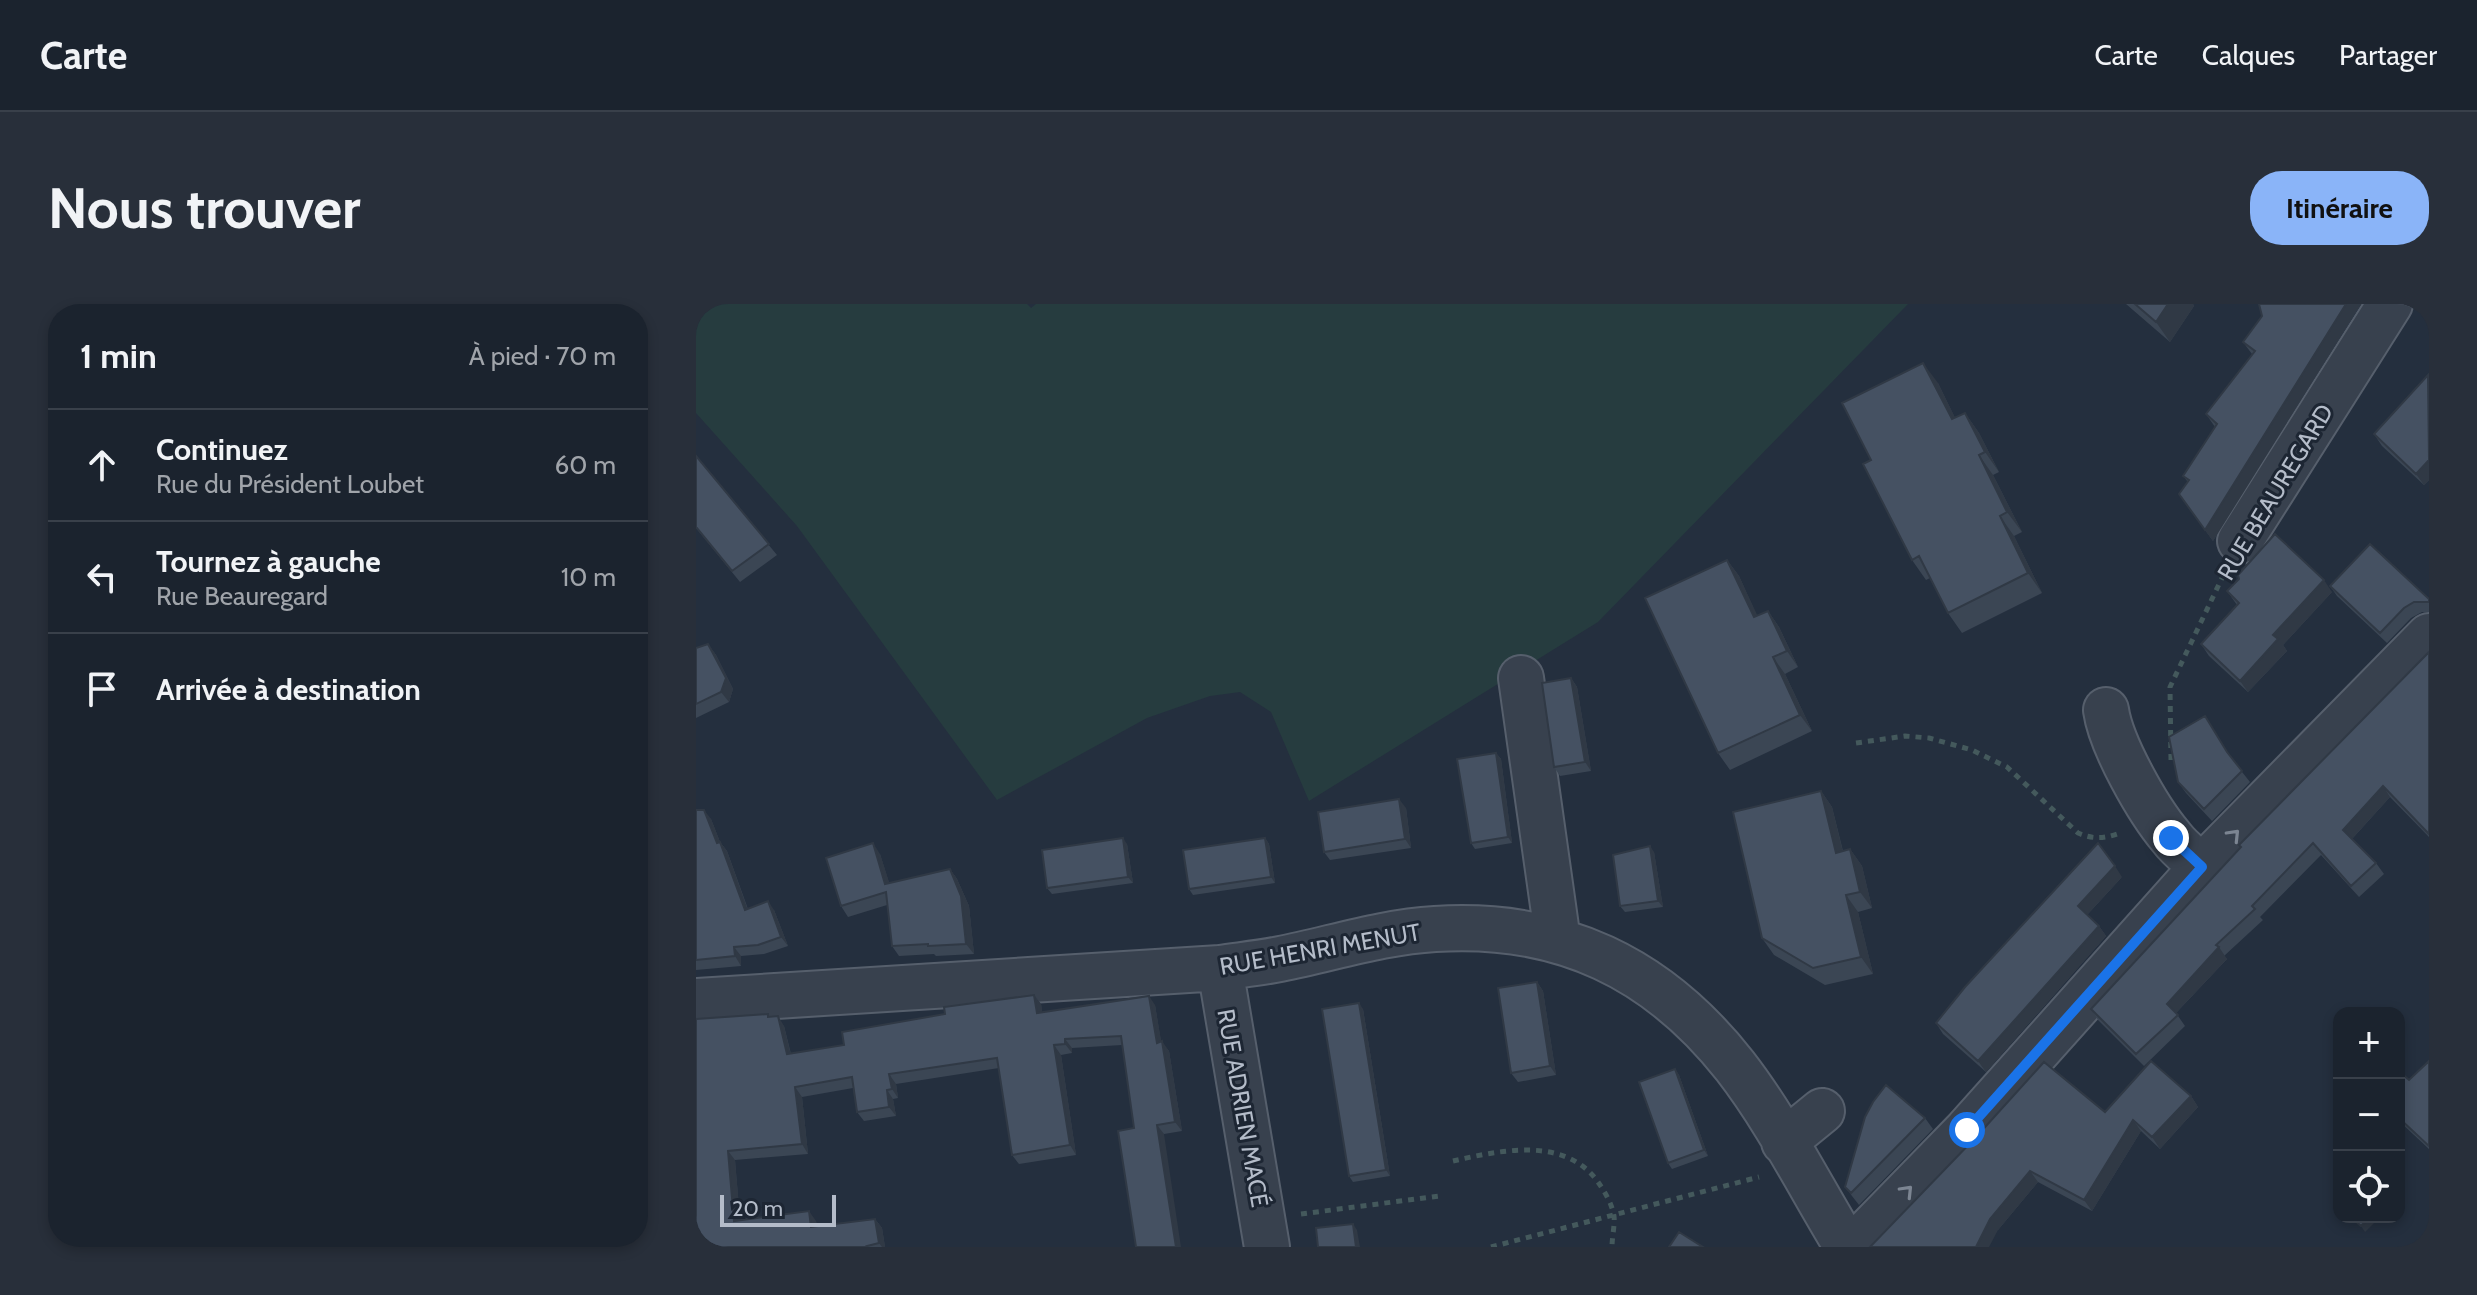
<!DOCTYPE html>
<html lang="fr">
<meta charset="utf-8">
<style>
:root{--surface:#1b232e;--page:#282f3a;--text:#f1f3f6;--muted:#a0a4aa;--line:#39404a;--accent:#8ab4f8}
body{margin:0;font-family:Cabin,sans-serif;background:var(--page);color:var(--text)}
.controls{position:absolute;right:24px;bottom:24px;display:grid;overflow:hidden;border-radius:16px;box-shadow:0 4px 12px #0003}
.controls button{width:72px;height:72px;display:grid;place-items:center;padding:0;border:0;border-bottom:2px solid var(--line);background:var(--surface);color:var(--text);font:40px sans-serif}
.scale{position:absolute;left:24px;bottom:20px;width:116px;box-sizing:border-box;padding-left:8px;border:4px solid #b4bcc9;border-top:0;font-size:22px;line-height:28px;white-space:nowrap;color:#b4bcc9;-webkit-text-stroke:6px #1d2633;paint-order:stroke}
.stop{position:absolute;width:24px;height:24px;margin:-18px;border:6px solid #1a73e8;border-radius:50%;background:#fff}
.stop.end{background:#1a73e8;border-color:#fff;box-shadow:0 2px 8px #0008}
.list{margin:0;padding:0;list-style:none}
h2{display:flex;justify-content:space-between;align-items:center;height:104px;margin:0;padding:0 32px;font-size:34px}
h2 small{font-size:26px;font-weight:400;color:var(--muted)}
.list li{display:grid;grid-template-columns:52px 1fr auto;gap:24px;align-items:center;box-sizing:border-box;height:112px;padding:0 32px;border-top:2px solid var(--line)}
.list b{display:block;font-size:30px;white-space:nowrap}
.list p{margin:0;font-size:26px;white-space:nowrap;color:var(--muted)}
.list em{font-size:26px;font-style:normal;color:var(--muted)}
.icon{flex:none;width:44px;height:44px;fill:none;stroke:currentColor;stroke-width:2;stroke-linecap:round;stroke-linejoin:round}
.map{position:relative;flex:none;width:1733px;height:943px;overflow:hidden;border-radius:32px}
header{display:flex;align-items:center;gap:48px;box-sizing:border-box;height:112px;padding:0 40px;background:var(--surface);border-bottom:2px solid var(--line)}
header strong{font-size:38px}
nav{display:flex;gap:44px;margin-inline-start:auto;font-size:28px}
.intro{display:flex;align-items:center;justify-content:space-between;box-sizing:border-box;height:192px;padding:0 48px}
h1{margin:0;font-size:56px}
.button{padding:20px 36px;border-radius:32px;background:var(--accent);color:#111;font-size:28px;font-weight:700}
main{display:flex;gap:48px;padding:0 48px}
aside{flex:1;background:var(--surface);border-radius:32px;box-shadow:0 4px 12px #0003}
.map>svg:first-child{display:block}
</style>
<header>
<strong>Carte</strong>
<nav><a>Carte</a><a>Calques</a><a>Partager</a></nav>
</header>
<div class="intro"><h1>Nous trouver</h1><a class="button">Itinéraire</a></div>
<main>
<aside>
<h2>1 min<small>À pied · 70 m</small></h2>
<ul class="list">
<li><svg class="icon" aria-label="ahead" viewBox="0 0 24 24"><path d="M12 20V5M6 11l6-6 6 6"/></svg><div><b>Continuez</b><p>Rue du Président Loubet</p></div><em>60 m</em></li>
<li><svg class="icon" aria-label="left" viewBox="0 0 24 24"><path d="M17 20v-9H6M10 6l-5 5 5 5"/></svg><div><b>Tournez à gauche</b><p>Rue Beauregard</p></div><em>10 m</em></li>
<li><svg class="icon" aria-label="arrive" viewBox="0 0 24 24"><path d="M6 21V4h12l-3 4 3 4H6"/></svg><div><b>Arrivée à destination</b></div></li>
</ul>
</aside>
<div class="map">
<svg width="1733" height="943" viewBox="0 0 1733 943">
<rect width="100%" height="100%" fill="#242f3e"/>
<path fill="#263c3f" d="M 12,0 L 331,0 L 335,4 L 340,0 L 1212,0 L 902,318 L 613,497 L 575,408 L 544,388 L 514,392 L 451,414 L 301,496 L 101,222 L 0,109 L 0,16 Z"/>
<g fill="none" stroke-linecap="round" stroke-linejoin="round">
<defs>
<path id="minor" d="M 1544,237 L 1694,0
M 825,374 L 862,637
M 1410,406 C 1415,441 1452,506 1475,533 C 1483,544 1496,554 1506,563
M 524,664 L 571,943
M 0,697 L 524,664 C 544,661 564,659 584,655 C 635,645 686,628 739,625 C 865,617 962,664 1039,762 C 1081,816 1115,884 1151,943
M 1088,838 L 1126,807
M 1157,943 L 1271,826 L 1506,563 L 1733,332"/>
</defs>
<use href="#minor" stroke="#565f6c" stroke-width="48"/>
<path stroke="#44595c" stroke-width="5" stroke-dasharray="6 6" stroke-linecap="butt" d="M 1160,439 L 1209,432 L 1233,434 L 1276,446 L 1311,463 L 1382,529 C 1396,535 1406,535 1421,530
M 1475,456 L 1474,383 L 1526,274
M 757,857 C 805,846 869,832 902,878 C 909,888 916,900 918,912 C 919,921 916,933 916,943
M 605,910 L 743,892
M 795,943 L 1063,873"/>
<use href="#minor" stroke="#38414e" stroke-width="44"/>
</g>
<path fill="#3b4654" d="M 1430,0 L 1497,0 L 1498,2 L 1474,38 Z
M 1665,0 L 1517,237 L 1483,190 L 1492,178 L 1487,172 L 1519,123 L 1510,110 L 1556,50 L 1547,38 Z
M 1733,72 L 1733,176 L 1728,181 L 1686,142 L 1678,130 Z
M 1242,79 L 1259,114 L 1269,109 L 1283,129 L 1303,168 L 1297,171 L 1326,228 L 1318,232 L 1346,289 L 1266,329 L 1252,309 L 1234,274 L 1230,276 L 1216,256 L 1175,156 Z
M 0,152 L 81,251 L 44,278 L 0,224 Z
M 1031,256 L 1043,272 L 1061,312 L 1072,307 L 1083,323 L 1102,363 L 1089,370 L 1116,427 L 1034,466 L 1022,449 Z
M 1634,282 L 1733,295 L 1733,308 L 1726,308 L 1715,314 L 1691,339 L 1641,292 Z
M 1531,287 L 1636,288 L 1587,341 L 1591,347 L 1552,388 L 1513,352 L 1505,340 L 1541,301 Z
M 12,340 L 20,351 L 37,385 L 33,398 L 0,414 L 0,344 Z
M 1733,348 L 1733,533 L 1694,493 L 1656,535 L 1680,559 L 1688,570 L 1663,593 L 1625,551 L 1564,613 L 1567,616 L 1528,652 L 1531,655 L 1480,709 L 1489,722 L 1448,762 L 1402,716 L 1395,705 Z
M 875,374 L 881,383 L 895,467 L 864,472 L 858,463 Z
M 1509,412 L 1535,454 L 1554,478 L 1516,517 L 1490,489 L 1482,478 Z
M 800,449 L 805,455 L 816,539 L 779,545 L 775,539 Z
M 1125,487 L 1136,503 L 1147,547 L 1154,545 L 1166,562 L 1176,604 L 1162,608 L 1177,670 L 1129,681 L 1078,651 L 1066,634 Z
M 710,504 L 715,544 L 634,556 L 628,548 Z
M 0,506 L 15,515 L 24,538 L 31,547 L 52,605 L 78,606 L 92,642 L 68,650 L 45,652 L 45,662 L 0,666 Z
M 569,534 L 573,540 L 579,579 L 497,591 L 493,585 Z
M 431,540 L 437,579 L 356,590 L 351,584 Z
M 958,548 L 967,603 L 929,608 L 924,602 Z
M 184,550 L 193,579 L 254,565 L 261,575 L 273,602 L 278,650 L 240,652 L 238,650 L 203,652 L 196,642 L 191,601 L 152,613 L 145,602 Z
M 1426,573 L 1391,611 L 1403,622 L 1410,632 L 1290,768 L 1247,730 L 1240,719 Z
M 841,678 L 847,687 L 860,771 L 822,778 L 815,769 Z
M 338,691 L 345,700 L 346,708 L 459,701 L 465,738 L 473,747 L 486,827 L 468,830 L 438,824 L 426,741 L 376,744 L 376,749 L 365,751 L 380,851 L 323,860 L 316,851 L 303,764 L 200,780 L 202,794 L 197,795 L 200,812 L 168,817 L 161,808 L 157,784 L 106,793 L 112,850 L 39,856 L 44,916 L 120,917 L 121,923 L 179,915 L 186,924 L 189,943 L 0,943 L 72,710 L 74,713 L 88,722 L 95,750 L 148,741 L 249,710 Z
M 667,705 L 694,872 L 657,878 L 653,872 Z
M 1733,757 L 1733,845 L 1703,817 L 1703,767 L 1713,776 Z
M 979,765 L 983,771 L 1012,852 L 976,865 L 972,859 Z
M 1495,792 L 1502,803 L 1464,845 L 1445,827 L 1396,907 L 1342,878 L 1302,926 L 1174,943 L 1409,808 Z
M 1229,814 L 1237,825 L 1163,901 L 1149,883 Z"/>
<path fill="#303945" d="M 1472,0 L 1497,0 L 1498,2 L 1474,38 L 1460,18 Z
M 1650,0 L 1665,0 L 1517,237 L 1509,226 Z
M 1227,59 L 1242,79 L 1270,136 L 1256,115 Z
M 1269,109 L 1283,129 L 1303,168 L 1289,148 Z
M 1283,151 L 1297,171 L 1326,228 L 1311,208 Z
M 1733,156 L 1733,176 L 1728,181 L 1720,170 Z
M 1304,212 L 1318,232 L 1346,289 L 1332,269 Z
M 1031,256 L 1043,272 L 1070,330 L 1058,313 Z
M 1628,276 L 1636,288 L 1587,341 L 1591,347 L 1552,388 L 1544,377 L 1577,331 Z
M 1072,307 L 1083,323 L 1102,363 L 1091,347 Z
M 12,340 L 20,351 L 37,385 L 33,398 L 25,388 Z
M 1077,353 L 1089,370 L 1116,427 L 1104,411 Z
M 875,374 L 881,383 L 895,467 L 889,458 Z
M 800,449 L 805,455 L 816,539 L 812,533 Z
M 1687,482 L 1694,493 L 1654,537 L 1647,526 Z
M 1125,487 L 1136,503 L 1151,565 L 1140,549 Z
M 703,495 L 710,504 L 715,544 L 709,535 Z
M 8,506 L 15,515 L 28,548 L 21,539 Z
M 427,534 L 431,540 L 437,579 L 432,573 Z
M 569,534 L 573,540 L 579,579 L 575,573 Z
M 24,538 L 31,547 L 55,615 L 49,606 Z
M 177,539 L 184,550 L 197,590 L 189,580 Z
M 954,542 L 958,548 L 967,603 L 962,597 Z
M 1154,545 L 1166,562 L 1176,604 L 1164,588 Z
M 1419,562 L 1426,573 L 1390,612 L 1382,602 Z
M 254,565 L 261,575 L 273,602 L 278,650 L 270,640 Z
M 1150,591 L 1162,608 L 1177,670 L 1165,653 Z
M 72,597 L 78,606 L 92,642 L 85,633 Z
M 1403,622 L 1410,632 L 1290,768 L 1282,757 Z
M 38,643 L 45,652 L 45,662 L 39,652 Z
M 1523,643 L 1531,655 L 1478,711 L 1471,700 Z
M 841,678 L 847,687 L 860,771 L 854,762 Z
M 338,691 L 345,700 L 348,718 L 341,709 Z
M 453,692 L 459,701 L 467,748 L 461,739 Z
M 663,699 L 667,705 L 694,872 L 690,866 Z
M 82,712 L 88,722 L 97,760 L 91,750 Z
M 369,735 L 376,744 L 376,749 L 369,740 Z
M 466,737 L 473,747 L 486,827 L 479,818 Z
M 358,741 L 365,751 L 380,851 L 374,841 Z
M 979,765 L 983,771 L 1012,852 L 1008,846 Z
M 193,770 L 200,780 L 202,794 L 196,785 Z
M 99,783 L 106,793 L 112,850 L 106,840 Z
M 191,786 L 197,795 L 200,812 L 193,803 Z
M 1495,792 L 1502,803 L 1464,845 L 1456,833 Z
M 1437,816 L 1445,827 L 1396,907 L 1388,896 Z
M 461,821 L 468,830 L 485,943 L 480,943 Z
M 32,847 L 39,856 L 45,926 L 38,917 Z
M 1334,867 L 1342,878 L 1302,926 L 1293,943 L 1280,943 L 1294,915 Z
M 113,907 L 120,917 L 122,933 L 115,923 Z
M 1674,913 L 1684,913 L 1669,928 L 1665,922 Z
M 179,915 L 186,924 L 189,943 L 186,943 L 183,939 Z
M 657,920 L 661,926 L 664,943 L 660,943 Z"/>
<path fill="#455162" stroke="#303945" stroke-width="2" d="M 1439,0 L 1472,0 L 1460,18 Z
M 1563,0 L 1650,0 L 1509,226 L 1483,190 L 1493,176 L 1487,172 L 1521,120 L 1510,110 L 1559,47 L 1547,38 L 1566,12 Z
M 1227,59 L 1256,115 L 1269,109 L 1289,148 L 1283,151 L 1311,208 L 1304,212 L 1332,269 L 1252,309 L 1223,252 L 1216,256 L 1167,160 L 1175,156 L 1146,99 Z
M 1732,71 L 1733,156 L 1720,170 L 1678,130 Z
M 0,152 L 73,240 L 36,267 L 0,223 Z
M 1579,230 L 1628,276 L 1577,331 L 1582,335 L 1544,377 L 1505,340 L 1543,299 L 1531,287 L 1543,275 L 1542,271 Z
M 1674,240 L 1733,295 L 1733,298 L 1718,298 L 1708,304 L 1684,329 L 1634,282 Z
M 1031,256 L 1058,313 L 1072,307 L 1091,347 L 1077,353 L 1104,411 L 1022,449 L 949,294 Z
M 12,340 L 30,374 L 25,388 L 0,400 L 0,344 Z
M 1733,348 L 1733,530 L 1687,482 L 1647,526 L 1680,559 L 1655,582 L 1617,539 L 1556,602 L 1559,605 L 1520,641 L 1523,643 L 1471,700 L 1482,711 L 1440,750 L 1395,705 L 1545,543 L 1543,541 Z
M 875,374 L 889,458 L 858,463 L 846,379 Z
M 1509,412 L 1531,448 L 1546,467 L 1508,505 L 1482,478 L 1473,433 Z
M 800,449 L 812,533 L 775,539 L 761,455 Z
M 1125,487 L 1140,549 L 1154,545 L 1164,588 L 1150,591 L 1165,653 L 1117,664 L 1066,634 L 1037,508 Z
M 703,495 L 709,535 L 628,548 L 622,508 Z
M 0,506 L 8,506 L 21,539 L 24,538 L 49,606 L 72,597 L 85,633 L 62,641 L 38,643 L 39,652 L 0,656 Z
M 427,534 L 432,573 L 351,584 L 346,546 Z
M 569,534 L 575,573 L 493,585 L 487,546 Z
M 177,539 L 189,580 L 254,565 L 265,592 L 270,640 L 232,642 L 232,640 L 196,642 L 190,588 L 145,602 L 130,554 Z
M 1402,539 L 1419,562 L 1382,602 L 1403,622 L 1282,757 L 1240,719 L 1269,683 Z
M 954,542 L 962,597 L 924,602 L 917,551 Z
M 841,678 L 854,762 L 815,769 L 802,684 Z
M 338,691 L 341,709 L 453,692 L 461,739 L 466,737 L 479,818 L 461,821 L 480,943 L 440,943 L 422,827 L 438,824 L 425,732 L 369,735 L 369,740 L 358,741 L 374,841 L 316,851 L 301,754 L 193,770 L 196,785 L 191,786 L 193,803 L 161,808 L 156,773 L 99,783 L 106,840 L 32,847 L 38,917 L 113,907 L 115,923 L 179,915 L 183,939 L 171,942 L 172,943 L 0,943 L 0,715 L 72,710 L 72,713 L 82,712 L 91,750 L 148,741 L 146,728 L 249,710 L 248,703 Z
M 663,699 L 690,866 L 653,872 L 626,705 Z
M 1455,757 L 1495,792 L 1456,833 L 1437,816 L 1388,896 L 1334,867 L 1294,915 L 1280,943 L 1174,943 L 1281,832 L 1348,758 L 1409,808 Z
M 1733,757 L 1733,842 L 1703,814 L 1703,767 L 1713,776 Z
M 979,765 L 1008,846 L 972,859 L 943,778 Z
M 1190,781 L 1229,814 L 1155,889 L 1149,883 L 1169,813 L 1177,798 Z
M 1655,913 L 1674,913 L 1665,922 Z
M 657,920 L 660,943 L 622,943 L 620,924 Z
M 983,928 L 1007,943 L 973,943 Z"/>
<defs><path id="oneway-chevron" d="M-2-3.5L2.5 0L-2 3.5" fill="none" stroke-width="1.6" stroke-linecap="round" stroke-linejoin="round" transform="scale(2)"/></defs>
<g stroke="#7c8592">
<use href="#oneway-chevron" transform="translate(1538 531) rotate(-46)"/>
<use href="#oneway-chevron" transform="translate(1211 887) rotate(-46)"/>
</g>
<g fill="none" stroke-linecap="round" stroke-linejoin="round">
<path stroke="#1a73e8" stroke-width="10" d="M 1271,826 L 1506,563 L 1475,534"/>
</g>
<g text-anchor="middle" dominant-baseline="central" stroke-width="6" stroke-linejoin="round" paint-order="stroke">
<g font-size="24" fill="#b4bcc9" stroke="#1d2633">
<text transform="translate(1579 188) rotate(-59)">RUE BEAUREGARD</text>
<text transform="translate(624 645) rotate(-10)">RUE HENRI MENUT</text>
<text transform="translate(547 804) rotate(80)">RUE ADRIEN MACÉ</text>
</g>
</g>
</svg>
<div class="controls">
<button>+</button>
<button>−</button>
<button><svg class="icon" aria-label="locate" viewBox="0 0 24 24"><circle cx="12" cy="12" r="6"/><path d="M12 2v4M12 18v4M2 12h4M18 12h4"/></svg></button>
</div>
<div class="scale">20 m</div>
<div class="stop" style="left:1271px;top:826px"></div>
<div class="stop end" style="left:1475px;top:534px"></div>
</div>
</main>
